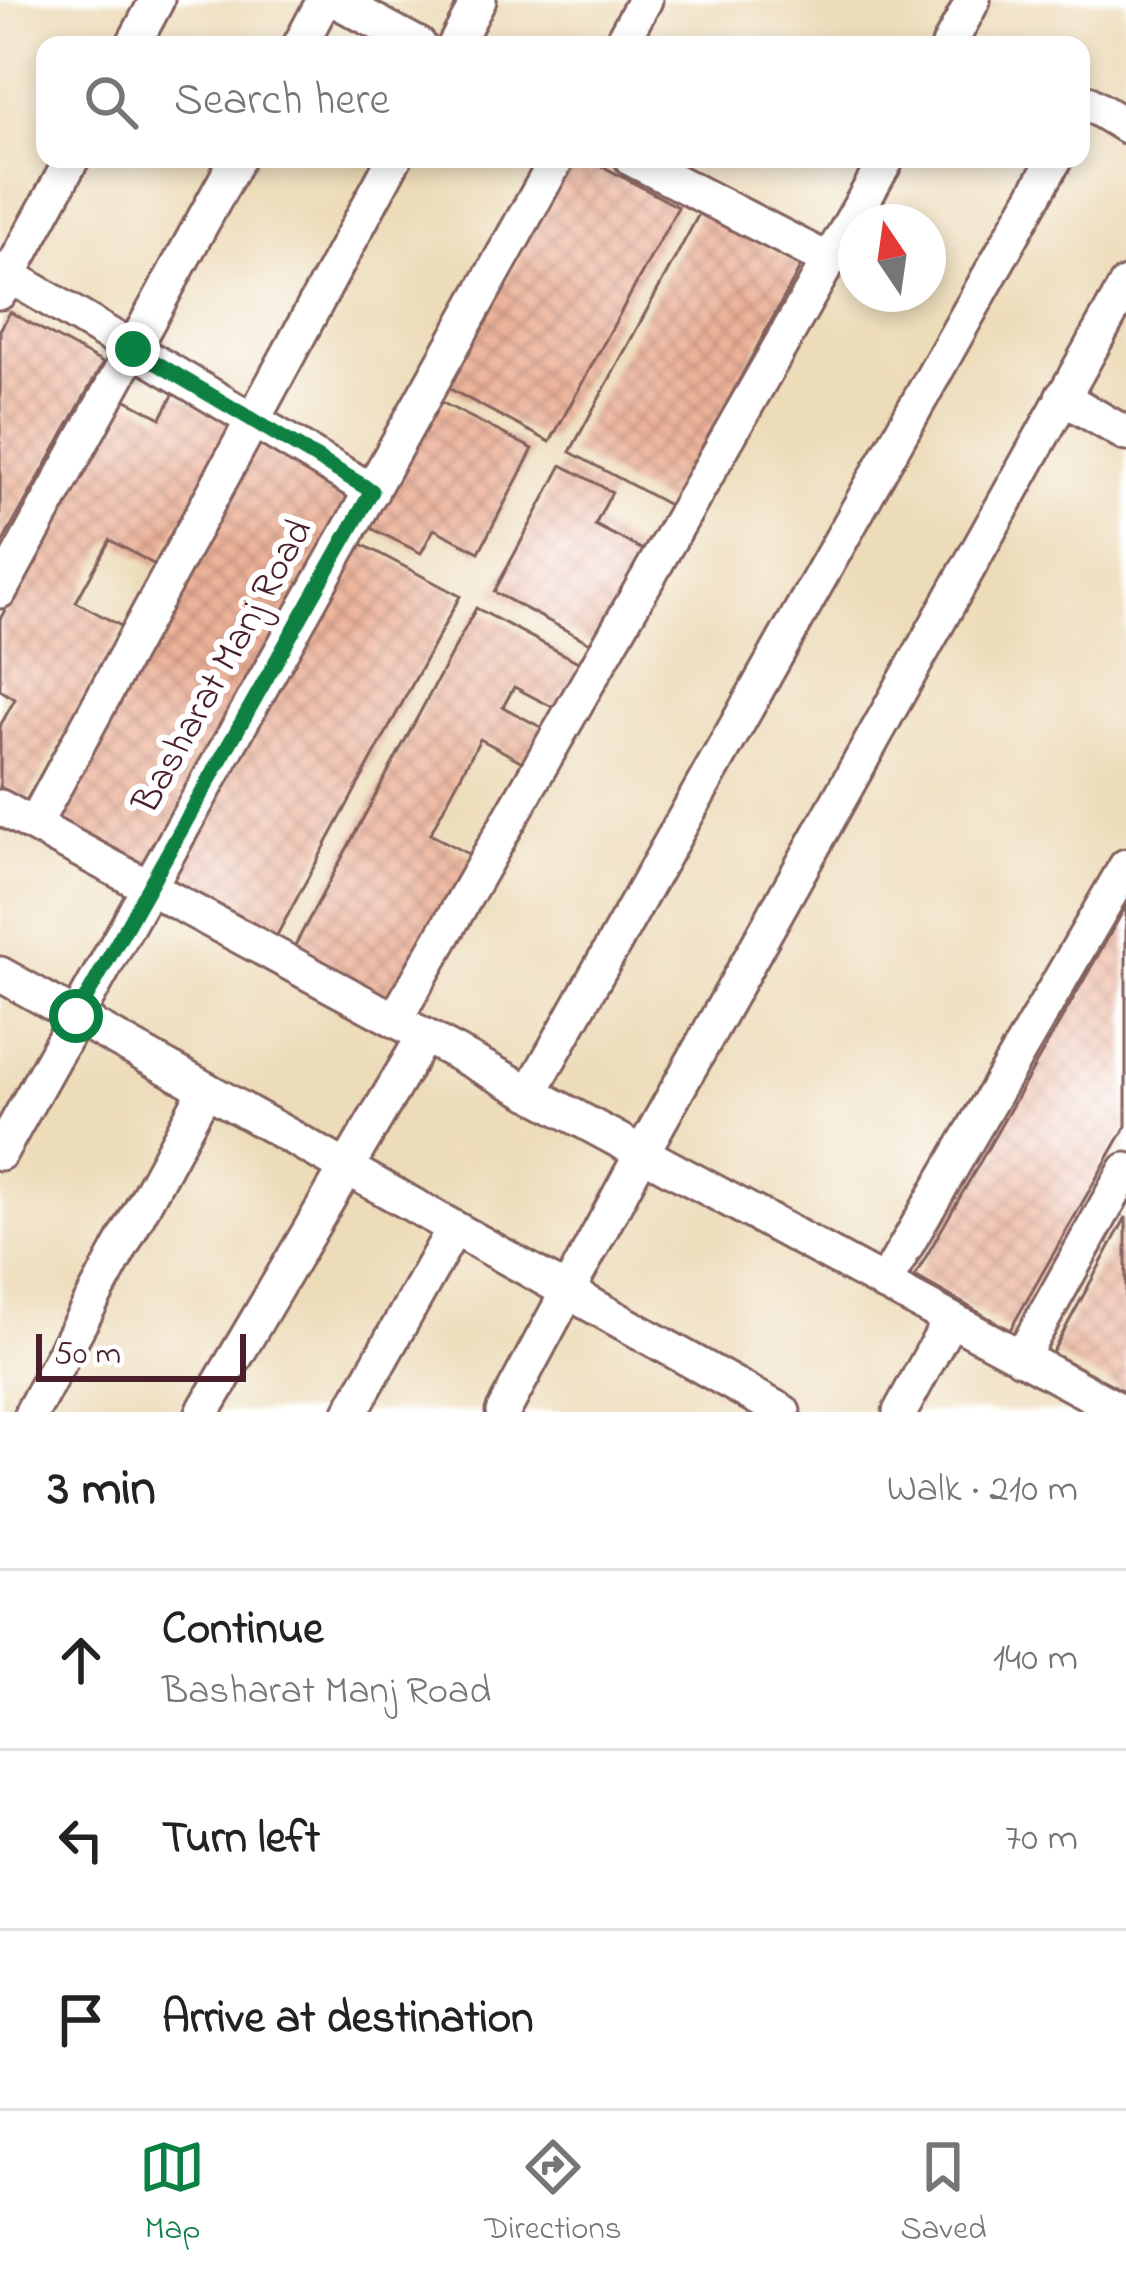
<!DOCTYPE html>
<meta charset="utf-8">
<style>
:root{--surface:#fff;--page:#f2f2f2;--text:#222;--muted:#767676;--line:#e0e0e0;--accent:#0b8043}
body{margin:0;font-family:"Indie Flower",sans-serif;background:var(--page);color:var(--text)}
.compass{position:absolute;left:838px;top:204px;width:108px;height:108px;border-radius:50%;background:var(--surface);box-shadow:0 6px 18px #0003;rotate:347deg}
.scale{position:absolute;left:36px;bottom:30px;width:210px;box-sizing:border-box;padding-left:12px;border:6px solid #4a1f2b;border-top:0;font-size:33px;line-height:42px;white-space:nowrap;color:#4a1f2b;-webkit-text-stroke:9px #fff;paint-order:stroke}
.stop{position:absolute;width:36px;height:36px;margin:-27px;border:9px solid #0b8043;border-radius:50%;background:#fff}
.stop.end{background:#0b8043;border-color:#fff;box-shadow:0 3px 12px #0008}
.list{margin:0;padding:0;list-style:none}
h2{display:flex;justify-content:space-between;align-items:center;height:156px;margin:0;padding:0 48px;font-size:51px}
h2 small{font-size:39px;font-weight:400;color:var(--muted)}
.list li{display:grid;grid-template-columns:78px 1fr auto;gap:36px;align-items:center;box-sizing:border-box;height:180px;padding:0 48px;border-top:3px solid var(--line)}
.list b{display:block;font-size:45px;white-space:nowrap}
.list p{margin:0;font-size:39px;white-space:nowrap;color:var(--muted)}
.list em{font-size:39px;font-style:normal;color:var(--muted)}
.icon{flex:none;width:66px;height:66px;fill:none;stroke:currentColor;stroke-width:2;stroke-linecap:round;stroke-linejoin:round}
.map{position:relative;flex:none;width:1126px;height:1412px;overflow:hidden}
.search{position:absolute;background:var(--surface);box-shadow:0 6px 18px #0003;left:36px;right:36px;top:36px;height:132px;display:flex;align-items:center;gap:30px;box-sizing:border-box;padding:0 42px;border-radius:24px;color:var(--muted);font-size:45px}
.sheet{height:696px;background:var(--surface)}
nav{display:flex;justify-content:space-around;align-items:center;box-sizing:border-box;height:168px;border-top:3px solid var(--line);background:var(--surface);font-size:33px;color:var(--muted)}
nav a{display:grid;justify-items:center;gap:6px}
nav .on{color:var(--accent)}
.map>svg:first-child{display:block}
</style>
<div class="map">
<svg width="1126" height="1412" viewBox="0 0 1126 1412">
<defs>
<pattern id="building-cross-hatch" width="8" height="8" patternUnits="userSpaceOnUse" patternTransform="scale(3)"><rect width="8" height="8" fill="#edb39a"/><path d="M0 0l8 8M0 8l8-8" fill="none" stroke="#c2917e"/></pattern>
</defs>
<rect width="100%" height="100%" fill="#fff"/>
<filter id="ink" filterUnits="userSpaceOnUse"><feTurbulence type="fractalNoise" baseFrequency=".00833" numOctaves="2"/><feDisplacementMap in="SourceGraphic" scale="24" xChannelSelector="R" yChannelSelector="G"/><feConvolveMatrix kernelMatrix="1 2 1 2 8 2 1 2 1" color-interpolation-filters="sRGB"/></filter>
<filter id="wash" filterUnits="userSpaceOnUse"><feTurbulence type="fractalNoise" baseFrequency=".004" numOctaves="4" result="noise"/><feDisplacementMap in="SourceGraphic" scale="48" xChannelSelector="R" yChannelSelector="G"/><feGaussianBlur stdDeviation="2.7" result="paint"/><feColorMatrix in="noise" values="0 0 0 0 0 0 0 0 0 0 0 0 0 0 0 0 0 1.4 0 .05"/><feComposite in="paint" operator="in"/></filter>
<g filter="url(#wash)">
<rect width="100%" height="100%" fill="#eddcb9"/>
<g id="blocks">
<path fill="url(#building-cross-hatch)" d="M 572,159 L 589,159 L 678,207 L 550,442 L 448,388 Z
M 700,212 L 801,266 L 671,506 L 570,452 Z
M 10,312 L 103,363 L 0,547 L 0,330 Z
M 174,393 L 234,426 L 157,566 L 110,540 L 76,602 L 123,627 L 26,801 L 0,787 L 0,726 L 15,699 L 0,690 L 0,619 L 123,398 L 161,418 Z
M 437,400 L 533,449 L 479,552 L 434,529 L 421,553 L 371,528 Z
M 256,441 L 352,492 L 148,869 L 52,818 Z
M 562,465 L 612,492 L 595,525 L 645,551 L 594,645 L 494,592 Z
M 356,541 L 460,596 L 276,937 L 172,881 Z
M 476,608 L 580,663 L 556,709 L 514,687 L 503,707 L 546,730 L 528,765 L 480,739 L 430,834 L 476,858 L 397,1004 L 293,949 Z
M 1126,906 L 1126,1126 L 1010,1330 L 915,1276 Z
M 1126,1217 L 1126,1392 L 1052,1353 Z"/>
</g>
</g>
<g filter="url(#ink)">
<use href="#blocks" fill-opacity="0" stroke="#83615d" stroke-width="3"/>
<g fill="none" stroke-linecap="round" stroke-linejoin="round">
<defs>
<path id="minor" d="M 335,0 L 419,45
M 133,45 L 157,0
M 300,45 L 324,0
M 455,45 L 479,0
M 620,45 L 645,0
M 949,45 L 973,0
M 1081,99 L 1126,126
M 632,159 L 830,261
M 0,270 L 372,491
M 0,292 L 72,159
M 1062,397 L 1126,434
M 0,591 L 237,159
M 0,807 L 1123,1412
M 34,825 L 394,159
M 0,974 L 783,1412
M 395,1020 L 887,159
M 530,1093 L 1055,159
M 0,1153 L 557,159
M 884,1284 L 1126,866
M 1021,1358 L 1126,1170
M 32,1412 L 206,1089
M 203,1412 L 424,1036
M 351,1412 L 454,1228
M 503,1412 L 642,1153 L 1126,285
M 900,1412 L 950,1320"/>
</defs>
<use href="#minor" stroke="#83615d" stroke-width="39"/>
<use href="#minor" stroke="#fff" stroke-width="33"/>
</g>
</g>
<g fill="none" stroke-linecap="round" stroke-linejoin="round" filter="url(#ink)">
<path stroke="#0b8043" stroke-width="15" d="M 76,1016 L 372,491 L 133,349"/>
</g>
<g text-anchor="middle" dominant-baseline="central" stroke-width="12" stroke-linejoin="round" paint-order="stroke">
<g font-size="39" fill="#4a1f2b" stroke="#fff">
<text transform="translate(224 667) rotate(-61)">Basharat Manj Road</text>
</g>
</g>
</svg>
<svg class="compass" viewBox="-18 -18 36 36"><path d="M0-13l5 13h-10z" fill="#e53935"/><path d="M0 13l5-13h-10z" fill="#767676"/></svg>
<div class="scale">50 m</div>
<div class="stop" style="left:76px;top:1016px"></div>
<div class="stop end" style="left:133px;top:349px"></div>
<div class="search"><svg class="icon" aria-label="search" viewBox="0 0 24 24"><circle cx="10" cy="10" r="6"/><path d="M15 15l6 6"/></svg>Search here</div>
</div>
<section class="sheet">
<h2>3 min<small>Walk · 210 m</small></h2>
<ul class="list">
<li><svg class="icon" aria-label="ahead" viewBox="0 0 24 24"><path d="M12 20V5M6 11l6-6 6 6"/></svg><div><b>Continue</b><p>Basharat Manj Road</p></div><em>140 m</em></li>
<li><svg class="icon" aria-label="left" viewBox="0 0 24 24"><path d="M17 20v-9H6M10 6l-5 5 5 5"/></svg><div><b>Turn left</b></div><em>70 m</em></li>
<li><svg class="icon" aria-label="arrive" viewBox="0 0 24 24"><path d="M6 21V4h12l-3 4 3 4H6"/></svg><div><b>Arrive at destination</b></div></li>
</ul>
</section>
<nav>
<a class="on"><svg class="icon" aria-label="map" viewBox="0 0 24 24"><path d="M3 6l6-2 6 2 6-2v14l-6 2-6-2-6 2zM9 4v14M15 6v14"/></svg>Map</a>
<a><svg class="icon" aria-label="directions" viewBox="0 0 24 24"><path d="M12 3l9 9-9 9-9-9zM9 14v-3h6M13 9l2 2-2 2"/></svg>Directions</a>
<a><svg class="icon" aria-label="saved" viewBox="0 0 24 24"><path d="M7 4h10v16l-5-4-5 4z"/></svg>Saved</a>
</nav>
